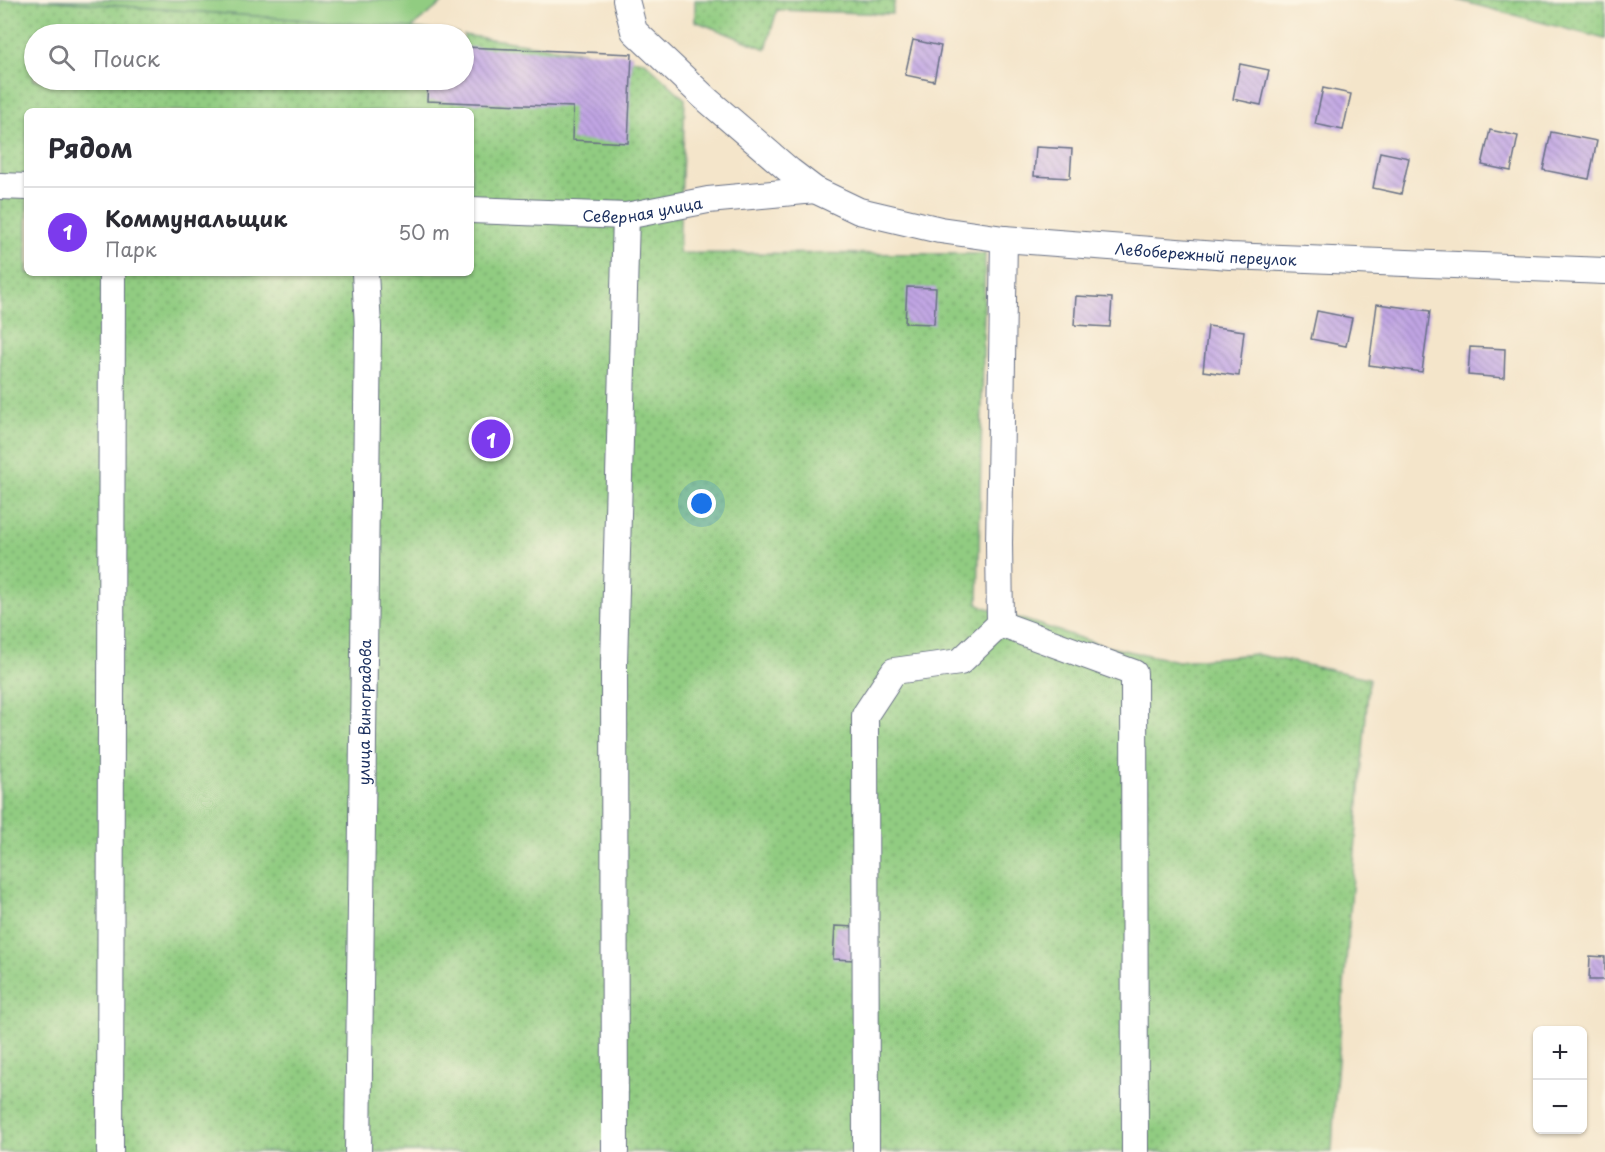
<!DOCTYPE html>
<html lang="ru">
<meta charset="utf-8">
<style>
:root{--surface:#fff;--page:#f2f2f3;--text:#2b2b33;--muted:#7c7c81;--line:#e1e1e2;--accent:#7c3aed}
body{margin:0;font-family:"Playpen Sans",sans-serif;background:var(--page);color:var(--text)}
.controls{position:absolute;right:18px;bottom:18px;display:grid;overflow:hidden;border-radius:9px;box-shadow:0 2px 4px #0004}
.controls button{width:54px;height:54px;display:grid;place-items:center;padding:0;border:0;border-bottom:2px solid var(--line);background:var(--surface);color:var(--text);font:30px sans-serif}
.you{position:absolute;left:702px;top:504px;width:21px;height:21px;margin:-15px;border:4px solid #fff;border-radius:50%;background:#1a73e8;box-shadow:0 0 0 9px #1a73e833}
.badge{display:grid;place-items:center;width:39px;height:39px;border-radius:50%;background:var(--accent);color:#fff;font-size:20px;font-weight:700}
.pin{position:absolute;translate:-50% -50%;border:3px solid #fff;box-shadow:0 2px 6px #0006}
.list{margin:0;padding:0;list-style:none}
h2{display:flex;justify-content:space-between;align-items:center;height:78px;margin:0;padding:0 24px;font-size:26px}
h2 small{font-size:20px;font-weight:400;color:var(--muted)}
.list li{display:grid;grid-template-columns:39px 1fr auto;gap:18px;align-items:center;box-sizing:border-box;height:90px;padding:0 24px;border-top:2px solid var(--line)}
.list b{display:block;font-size:22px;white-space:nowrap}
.list p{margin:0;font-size:20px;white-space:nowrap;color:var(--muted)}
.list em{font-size:20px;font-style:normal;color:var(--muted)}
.icon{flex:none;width:33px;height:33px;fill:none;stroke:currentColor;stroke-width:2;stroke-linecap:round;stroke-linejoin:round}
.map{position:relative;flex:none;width:1605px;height:1152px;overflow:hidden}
.search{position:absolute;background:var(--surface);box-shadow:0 2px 4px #0004;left:24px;top:24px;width:450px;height:66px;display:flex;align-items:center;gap:15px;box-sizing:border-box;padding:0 21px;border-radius:33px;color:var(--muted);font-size:22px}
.panel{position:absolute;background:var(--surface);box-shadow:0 2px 4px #0004;left:24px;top:108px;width:450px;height:168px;border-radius:9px}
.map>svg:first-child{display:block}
</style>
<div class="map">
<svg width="1605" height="1152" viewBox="0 0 1605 1152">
<defs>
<pattern id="park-dots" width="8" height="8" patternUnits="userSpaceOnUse" patternTransform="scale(1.5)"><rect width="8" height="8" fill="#91cc81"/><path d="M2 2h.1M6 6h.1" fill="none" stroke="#76a66d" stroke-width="1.8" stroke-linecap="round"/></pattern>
<pattern id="building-back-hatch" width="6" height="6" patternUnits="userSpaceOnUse" patternTransform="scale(1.5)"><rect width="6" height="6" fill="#c1a5e4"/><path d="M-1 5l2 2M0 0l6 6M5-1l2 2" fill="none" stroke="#9c87bc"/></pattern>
</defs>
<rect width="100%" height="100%" fill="#fcf5e5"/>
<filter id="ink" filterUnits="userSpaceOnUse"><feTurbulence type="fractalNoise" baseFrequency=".0167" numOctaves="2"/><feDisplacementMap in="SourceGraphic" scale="12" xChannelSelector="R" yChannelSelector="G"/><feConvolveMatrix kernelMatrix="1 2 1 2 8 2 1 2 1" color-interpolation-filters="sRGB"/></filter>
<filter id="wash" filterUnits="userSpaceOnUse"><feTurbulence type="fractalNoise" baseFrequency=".008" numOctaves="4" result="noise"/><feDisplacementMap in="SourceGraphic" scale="24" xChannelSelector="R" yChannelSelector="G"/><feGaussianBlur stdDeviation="1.35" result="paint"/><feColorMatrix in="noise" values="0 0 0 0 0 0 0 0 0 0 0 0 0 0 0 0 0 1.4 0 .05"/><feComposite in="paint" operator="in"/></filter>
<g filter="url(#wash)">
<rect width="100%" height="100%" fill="#f4e5ca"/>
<path fill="#91cc81" stroke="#567e70" stroke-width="1.5" d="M 43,0 L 446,0 L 411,28 Z"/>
<path fill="url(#park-dots)" stroke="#567e70" stroke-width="1.5" fill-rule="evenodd" d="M 0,0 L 43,0 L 411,28 L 459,34 L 34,34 L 34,80 L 464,80 L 464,35 L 644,61 L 685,99 L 679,253 L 985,254 L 978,605 L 1108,647 L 1178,661 L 1255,654 L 1369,678 L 1334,1110 L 1332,1152 L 0,1152 ZM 27,111 L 471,111 L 471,273 L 27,273 Z
M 695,0 L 895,0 L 892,14 L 777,10 L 766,49 L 695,21 Z
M 1457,0 L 1605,0 L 1605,39 Z"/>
<g id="blocks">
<path fill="url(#building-back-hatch)" d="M 913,40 L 941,46 L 934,81 L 905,75 Z
M 464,47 L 632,54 L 628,143 L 572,140 L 573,107 L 427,101 L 428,80 L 464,80 Z
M 1240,64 L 1269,70 L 1261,105 L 1233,99 Z
M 1323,88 L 1351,94 L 1343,130 L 1315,124 Z
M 1490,130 L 1518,136 L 1511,171 L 1482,165 Z
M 1551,132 L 1597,141 L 1589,179 L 1543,170 Z
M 1036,147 L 1072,149 L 1070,178 L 1034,176 Z
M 1380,152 L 1409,158 L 1401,194 L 1373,188 Z
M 907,287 L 936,288 L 934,324 L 905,323 Z
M 1076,296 L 1112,298 L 1110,327 L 1074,325 Z
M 1377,304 L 1430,311 L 1422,372 L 1369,365 Z
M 1317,311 L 1352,318 L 1346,346 L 1311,339 Z
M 1208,326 L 1244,331 L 1239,376 L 1203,371 Z
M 1470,347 L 1505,349 L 1504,378 L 1468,375 Z
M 835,926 L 856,927 L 855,960 L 833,959 Z
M 1590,956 L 1605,957 L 1605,980 L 1589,980 Z"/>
</g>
</g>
<g filter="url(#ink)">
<use href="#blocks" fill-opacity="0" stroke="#676f84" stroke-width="1.5"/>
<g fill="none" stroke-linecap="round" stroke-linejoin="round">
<defs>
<g id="street">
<path id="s1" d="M 626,0 L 634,31 L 705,98 L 790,171 L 815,190 L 859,211 L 940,230 L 1004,239 L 1230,256 L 1605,271"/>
<path d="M 0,186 L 27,187"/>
<path id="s2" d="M 471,210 L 626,216 L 708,200 L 815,190"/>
<path d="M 1000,624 L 1134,673 L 1135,1152"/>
<path d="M 110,1152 L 112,273"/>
<path id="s3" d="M 358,1152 L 368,327 L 365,273"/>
<path d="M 615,1152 L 614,663 L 626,216"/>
<path d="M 866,1152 L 865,715 L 894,671 L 960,662 L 1000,624 L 999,543 L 1004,239"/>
</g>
</defs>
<use href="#street" stroke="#676f84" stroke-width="28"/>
<use href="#street" stroke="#fff" stroke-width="26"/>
</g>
</g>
<g text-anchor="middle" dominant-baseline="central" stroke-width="5" stroke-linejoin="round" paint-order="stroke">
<g font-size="15" fill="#1b2f5e" stroke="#fcf5e5">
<text stroke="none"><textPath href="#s2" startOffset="172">Северная улица</textPath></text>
<text stroke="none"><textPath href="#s1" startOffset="672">Левобережный переулок</textPath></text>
<text stroke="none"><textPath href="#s3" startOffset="440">улица Виноградова</textPath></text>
</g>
</g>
</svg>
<div class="controls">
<button>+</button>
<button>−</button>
</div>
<div class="you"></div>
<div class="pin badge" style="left:491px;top:439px">1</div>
<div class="search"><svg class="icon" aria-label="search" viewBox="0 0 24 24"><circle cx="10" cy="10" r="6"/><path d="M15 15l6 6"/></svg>Поиск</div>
<section class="panel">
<h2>Рядом<small></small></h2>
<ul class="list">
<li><span class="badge">1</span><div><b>Коммунальщик</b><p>Парк</p></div><em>50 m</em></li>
</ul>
</section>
</div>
